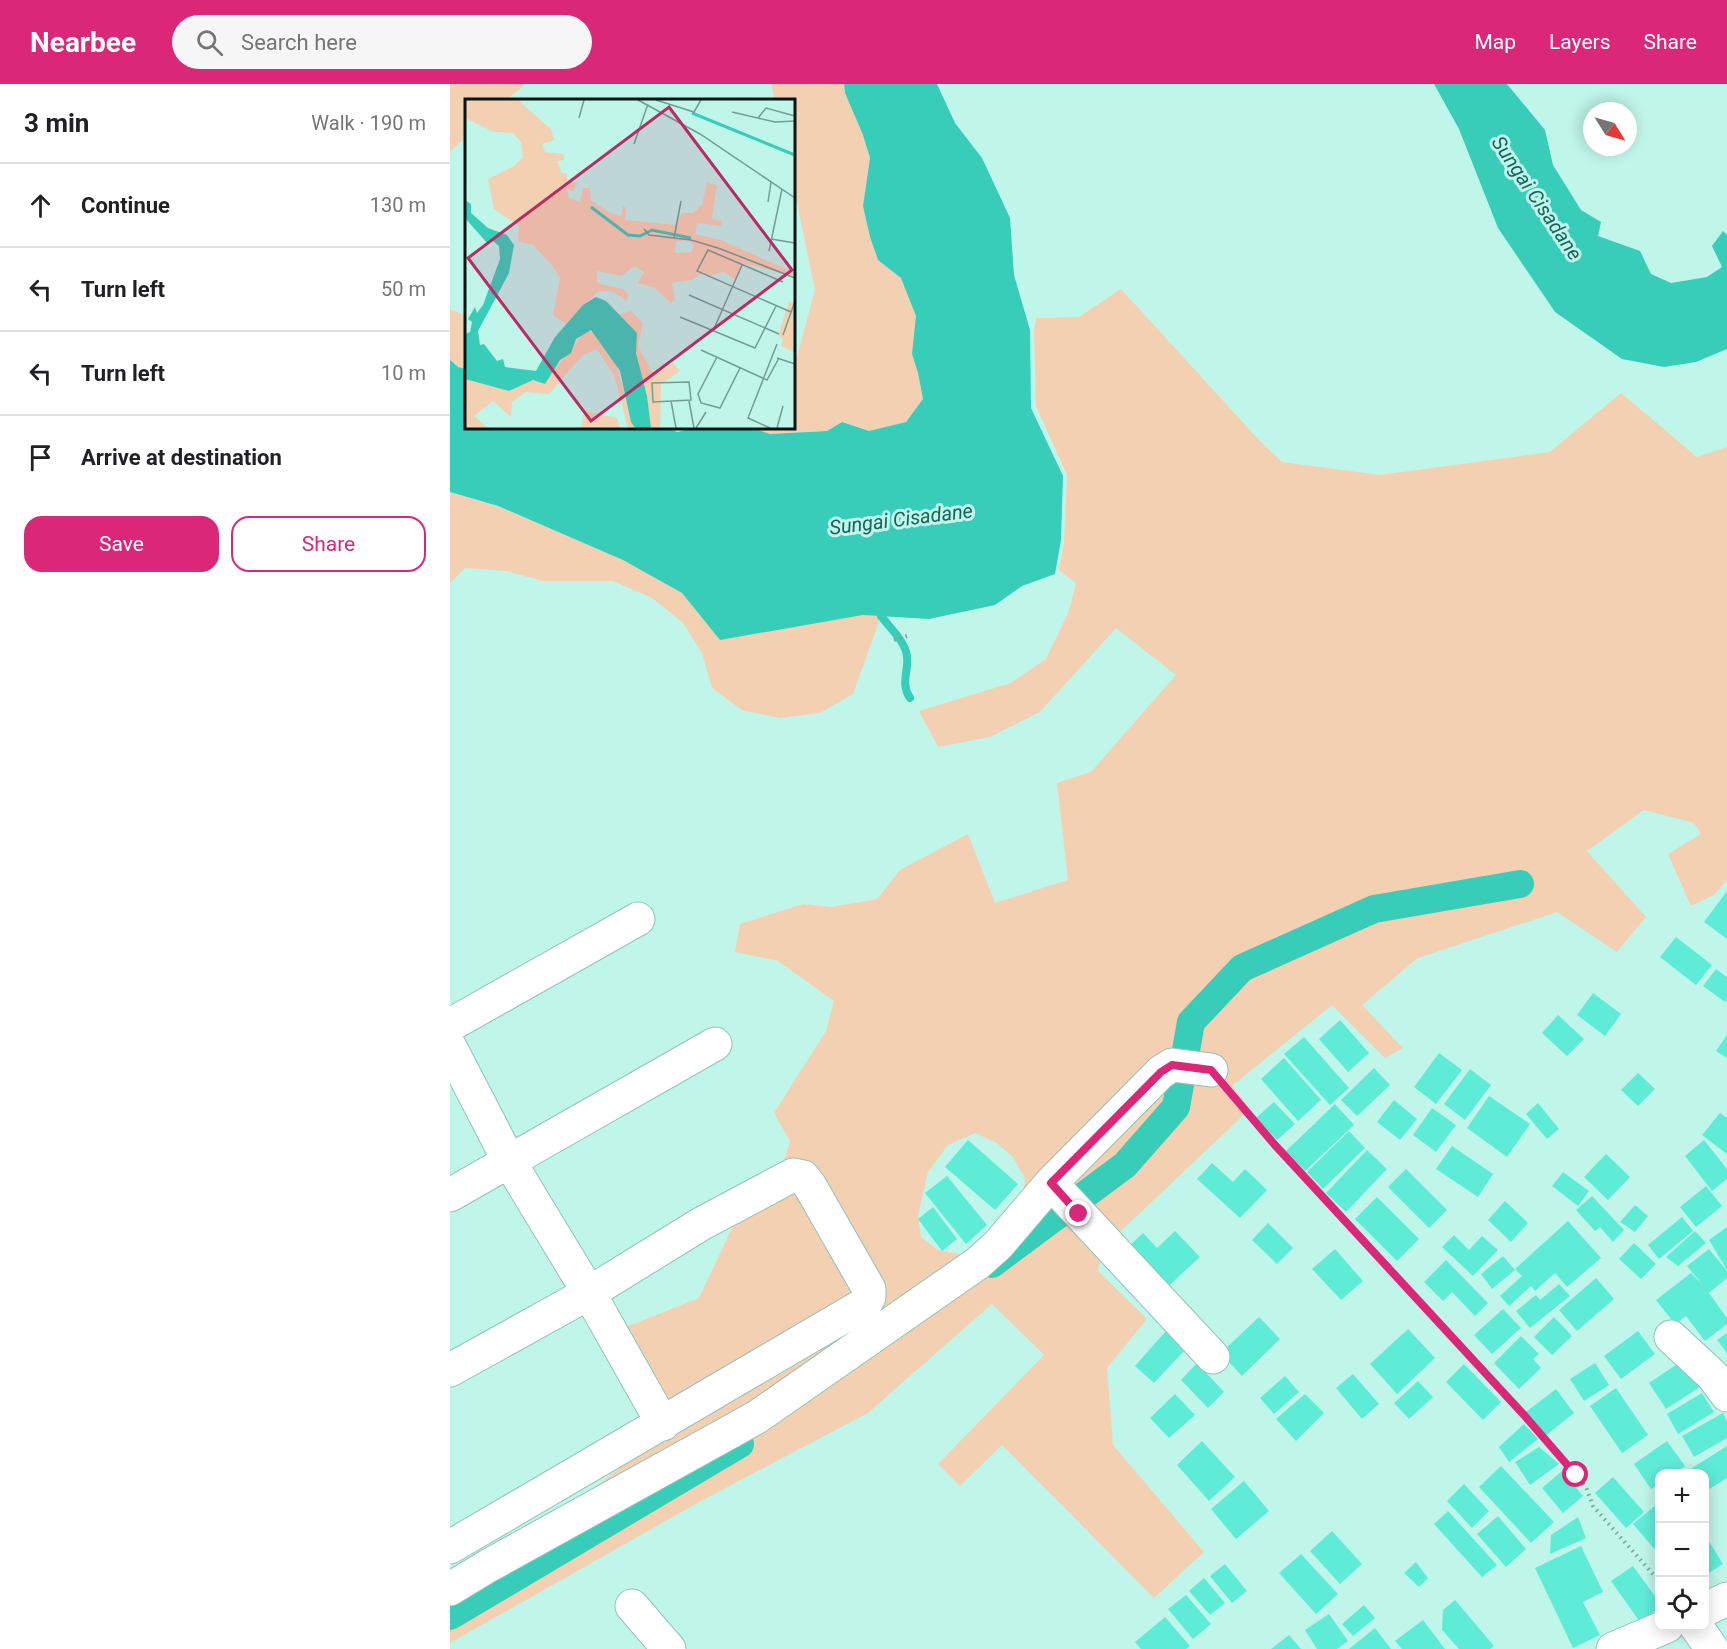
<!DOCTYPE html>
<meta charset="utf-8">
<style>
:root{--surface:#fff;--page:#f6f6f6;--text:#202124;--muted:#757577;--line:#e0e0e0;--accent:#db2777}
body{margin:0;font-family:Roboto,sans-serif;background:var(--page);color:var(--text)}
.controls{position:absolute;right:18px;bottom:18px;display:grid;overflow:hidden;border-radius:12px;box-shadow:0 3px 15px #0003}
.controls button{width:54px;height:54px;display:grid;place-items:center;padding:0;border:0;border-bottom:2px solid var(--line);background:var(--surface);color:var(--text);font:30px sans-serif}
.compass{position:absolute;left:1133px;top:18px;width:54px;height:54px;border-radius:50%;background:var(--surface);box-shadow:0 3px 15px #0003;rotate:127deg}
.stop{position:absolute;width:18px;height:18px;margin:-14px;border:4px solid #db2777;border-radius:50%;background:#fff}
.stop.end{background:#db2777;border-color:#fff;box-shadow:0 2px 6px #0008}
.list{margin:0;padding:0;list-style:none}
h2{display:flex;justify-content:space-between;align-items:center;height:78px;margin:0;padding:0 24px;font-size:26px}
h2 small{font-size:20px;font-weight:400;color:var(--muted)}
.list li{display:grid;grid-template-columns:39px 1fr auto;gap:18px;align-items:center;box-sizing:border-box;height:84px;padding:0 24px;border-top:2px solid var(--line)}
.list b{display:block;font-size:22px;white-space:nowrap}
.list em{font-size:20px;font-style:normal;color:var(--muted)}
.actions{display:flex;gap:12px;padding:18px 24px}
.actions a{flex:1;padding:14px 0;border:2px solid var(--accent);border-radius:18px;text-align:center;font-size:21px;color:var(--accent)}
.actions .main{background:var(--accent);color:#fff}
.icon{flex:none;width:33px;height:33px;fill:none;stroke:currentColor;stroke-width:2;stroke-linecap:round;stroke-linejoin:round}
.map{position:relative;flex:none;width:1277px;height:1565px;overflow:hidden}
header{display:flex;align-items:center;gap:36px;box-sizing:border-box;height:84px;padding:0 30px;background:var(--accent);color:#fff}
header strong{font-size:28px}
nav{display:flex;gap:33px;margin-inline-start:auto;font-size:21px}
.search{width:420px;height:54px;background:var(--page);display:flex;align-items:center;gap:15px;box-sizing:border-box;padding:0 21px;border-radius:33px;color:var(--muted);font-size:22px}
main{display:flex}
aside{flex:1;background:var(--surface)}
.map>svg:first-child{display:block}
</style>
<header>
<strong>Nearbee</strong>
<div class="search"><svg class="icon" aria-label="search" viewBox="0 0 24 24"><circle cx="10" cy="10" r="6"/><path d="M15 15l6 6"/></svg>Search here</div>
<nav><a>Map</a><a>Layers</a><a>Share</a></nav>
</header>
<main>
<aside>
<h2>3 min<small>Walk · 190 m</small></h2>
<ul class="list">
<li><svg class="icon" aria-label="ahead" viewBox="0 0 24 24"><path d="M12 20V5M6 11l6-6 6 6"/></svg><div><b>Continue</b></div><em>130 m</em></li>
<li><svg class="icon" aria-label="left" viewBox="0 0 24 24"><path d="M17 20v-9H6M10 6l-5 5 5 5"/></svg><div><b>Turn left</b></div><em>50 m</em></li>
<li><svg class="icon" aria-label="left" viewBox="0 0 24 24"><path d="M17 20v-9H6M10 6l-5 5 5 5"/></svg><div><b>Turn left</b></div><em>10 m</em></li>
<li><svg class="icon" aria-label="arrive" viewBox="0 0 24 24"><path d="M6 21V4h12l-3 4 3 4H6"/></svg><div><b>Arrive at destination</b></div></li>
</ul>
<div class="actions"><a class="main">Save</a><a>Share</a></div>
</aside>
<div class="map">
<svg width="1277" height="1565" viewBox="0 0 1277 1565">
<rect width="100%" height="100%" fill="#c0f5ea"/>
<path fill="#f4d0b2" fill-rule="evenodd" d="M 0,0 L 73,0 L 74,1 L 57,16 L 16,16 L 16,53 L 0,68 Z
M 321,0 L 394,0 L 395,9 L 413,51 L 420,74 L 413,122 L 420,153 L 428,176 L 451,194 L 467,232 L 462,270 L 468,289 L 473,315 L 456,338 L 419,347 L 392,338 L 377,347 L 319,350 L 302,344 L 344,344 L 344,283 L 365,206 L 344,104 L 344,16 L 325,16 Z
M 671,205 L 809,356 L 832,378 L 930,391 L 1100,368 L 1171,309 L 1247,373 L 1277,363 L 1277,796 L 1264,811 L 1241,822 L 1218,770 L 1251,750 L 1244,739 L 1194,726 L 1137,767 L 1196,833 L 1167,868 L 1107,828 L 968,874 L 912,921 L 953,964 L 935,974 L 882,921 L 782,1002 L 800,1025 L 654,1163 L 648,1187 L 697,1235 L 657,1284 L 663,1361 L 754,1468 L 704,1514 L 552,1361 L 510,1402 L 488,1380 L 594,1271 L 542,1220 L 418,1329 L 251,1417 L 0,1559 L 0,1514 L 221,1345 L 161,1249 L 249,1214 L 292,1123 L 321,1120 L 340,1057 L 324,1029 L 376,947 L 384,917 L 328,877 L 285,868 L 290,840 L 353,820 L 382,823 L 427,815 L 450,786 L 518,750 L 545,819 L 618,796 L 607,699 L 641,688 L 726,591 L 666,544 L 590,628 L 540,653 L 488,663 L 469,627 L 561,599 L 596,575 L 619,527 L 626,499 L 609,486 L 614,457 L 617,391 L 586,322 L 584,247 L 586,234 L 629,233 ZM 525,1049 L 547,1059 L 563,1073 L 575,1095 L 573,1111 L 539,1159 L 510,1170 L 488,1166 L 471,1153 L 468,1132 L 478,1088 L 498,1061 Z
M 0,225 L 16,232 L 16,285 L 8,283 L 0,276 Z
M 0,408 L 52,424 L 173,476 L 232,509 L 270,556 L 413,531 L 431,532 L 403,610 L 370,629 L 330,634 L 292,626 L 262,604 L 252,569 L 233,539 L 202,514 L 163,497 L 93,497 L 56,487 L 15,484 L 0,499 Z"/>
<path fill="#37cdb9" d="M 394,0 L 487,0 L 505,39 L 532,74 L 560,134 L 564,191 L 580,246 L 581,324 L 613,392 L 611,456 L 605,490 L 572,502 L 545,521 L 479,535 L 413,531 L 270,556 L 232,509 L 173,476 L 48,422 L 0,408 L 0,276 L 8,283 L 16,285 L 16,344 L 215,344 L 228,348 L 240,344 L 302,344 L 320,350 L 377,347 L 392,338 L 419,347 L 456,338 L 473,315 L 468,289 L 462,270 L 466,232 L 451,194 L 428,176 L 420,153 L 413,122 L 420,74 L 413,51 L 395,9 Z
M 984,0 L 1057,0 L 1095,46 L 1103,81 L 1131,126 L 1151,138 L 1148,152 L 1190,167 L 1201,190 L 1221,199 L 1257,193 L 1272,183 L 1262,162 L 1273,147 L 1277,151 L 1277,265 L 1246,278 L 1214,283 L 1172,275 L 1105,228 L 1048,144 L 1009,45 Z"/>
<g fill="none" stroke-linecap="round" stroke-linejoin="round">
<path stroke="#37cdb9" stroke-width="8" d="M 431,532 C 440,544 455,557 457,572 C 459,588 450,599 460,614"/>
<path stroke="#37cdb9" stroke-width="28" d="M 542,1180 L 675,1081 L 726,1023 L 741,938 L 792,884 L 924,825 L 1070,800
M 0,1532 L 290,1360"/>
</g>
<path fill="#5fecd7" d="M 1277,807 L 1277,855 L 1254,838 Z
M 1226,853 L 1262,881 L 1246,901 L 1210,873 Z
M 1266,885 L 1277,893 L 1277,916 L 1275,918 L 1253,902 Z
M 1143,909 L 1171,930 L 1155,952 L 1127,931 Z
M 1108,931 L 1134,955 L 1117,972 L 1092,949 Z
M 890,936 L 919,969 L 898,988 L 869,955 Z
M 1277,951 L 1277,974 L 1266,967 Z
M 854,953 L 899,1004 L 880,1021 L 834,970 Z
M 989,969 L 1012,986 L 986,1020 L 964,1003 Z
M 834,974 L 871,1016 L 848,1037 L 811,995 Z
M 924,984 L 940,1001 L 907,1032 L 891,1016 Z
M 1020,985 L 1041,1001 L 1015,1036 L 994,1020 Z
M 1188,989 L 1205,1005 L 1188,1022 L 1171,1006 Z
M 1039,1012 L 1080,1040 L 1057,1073 L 1017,1044 Z
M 944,1016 L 967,1035 L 950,1056 L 927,1038 Z
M 824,1018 L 845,1040 L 827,1056 L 806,1034 Z
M 1088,1019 L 1109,1045 L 1097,1055 L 1076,1030 Z
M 885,1020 L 904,1041 L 855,1087 L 836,1067 Z
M 982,1024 L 1006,1041 L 986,1068 L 963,1051 Z
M 1270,1029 L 1277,1034 L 1277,1070 L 1252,1051 Z
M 899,1047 L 915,1064 L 873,1105 L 857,1088 Z
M 518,1056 L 568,1100 L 545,1126 L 495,1083 Z
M 1254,1056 L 1277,1085 L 1277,1095 L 1262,1107 L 1235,1072 Z
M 1002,1062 L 1043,1090 L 1028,1113 L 986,1085 Z
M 917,1066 L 937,1085 L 896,1128 L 876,1109 Z
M 1156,1070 L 1180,1093 L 1158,1116 L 1134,1093 Z
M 762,1079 L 783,1098 L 795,1085 L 817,1106 L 790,1134 L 747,1095 Z
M 956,1085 L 997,1126 L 979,1144 L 938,1103 Z
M 1113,1088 L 1139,1107 L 1128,1122 L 1102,1102 Z
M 497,1092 L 537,1141 L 516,1160 L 475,1109 Z
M 1256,1102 L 1272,1122 L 1246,1143 L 1230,1123 Z
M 1142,1112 L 1174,1146 L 1163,1158 L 1150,1143 L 1145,1147 L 1126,1126 Z
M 927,1113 L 969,1155 L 947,1177 L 905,1135 Z
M 1055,1117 L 1078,1139 L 1061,1158 L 1038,1136 Z
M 1185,1121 L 1198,1132 L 1185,1148 L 1170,1138 Z
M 483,1123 L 507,1155 L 492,1167 L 468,1135 Z
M 1232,1133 L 1243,1147 L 1209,1175 L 1198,1161 Z
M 1118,1137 L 1151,1174 L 1117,1203 L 1105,1189 L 1085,1207 L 1081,1202 L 1059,1222 L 1050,1212 L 1072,1192 L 1065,1185 Z
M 818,1139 L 843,1164 L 827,1180 L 802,1156 Z
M 1277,1143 L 1277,1186 L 1259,1156 Z
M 725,1147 L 750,1173 L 712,1208 L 674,1167 L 693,1149 L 707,1164 Z
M 1245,1147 L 1256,1159 L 1228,1182 L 1216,1173 Z
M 1004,1151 L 1019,1166 L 1032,1152 L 1048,1166 L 1023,1192 L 992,1163 Z
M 1184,1159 L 1206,1180 L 1191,1195 L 1169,1175 Z
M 885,1165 L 913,1197 L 891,1216 L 862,1185 Z
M 1259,1165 L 1277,1187 L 1277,1194 L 1259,1209 L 1277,1234 L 1277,1240 L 1255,1257 L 1236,1232 L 1225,1240 L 1206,1216 L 1241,1189 L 1252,1200 L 1237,1182 Z
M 1053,1172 L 1065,1186 L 1042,1205 L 1031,1190 Z
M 996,1176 L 1038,1219 L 1025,1232 L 1002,1208 L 993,1217 L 974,1198 Z
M 1146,1194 L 1164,1215 L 1127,1247 L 1109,1226 Z
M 1109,1200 L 1120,1212 L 1080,1244 L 1066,1227 L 1086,1211 L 1090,1216 Z
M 1053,1225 L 1071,1244 L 1042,1270 L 1024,1251 Z
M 809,1233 L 830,1255 L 792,1292 L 771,1269 Z
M 1104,1233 L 1122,1252 L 1102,1271 L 1084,1253 Z
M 958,1245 L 985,1274 L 947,1310 L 920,1280 Z
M 716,1247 L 736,1265 L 704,1299 L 685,1282 Z
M 1188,1247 L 1205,1270 L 1171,1295 L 1154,1272 Z
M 1277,1249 L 1277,1269 L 1267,1256 Z
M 1071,1252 L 1089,1270 L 1083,1275 L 1091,1284 L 1069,1305 L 1044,1279 Z
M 1235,1275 L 1253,1301 L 1216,1325 L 1199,1299 Z
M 747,1279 L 774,1308 L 758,1324 L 731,1296 Z
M 1145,1279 L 1159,1301 L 1134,1317 L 1120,1295 Z
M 1014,1280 L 1051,1318 L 1033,1336 L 996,1298 Z
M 903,1290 L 929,1320 L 912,1335 L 886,1304 Z
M 835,1292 L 849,1308 L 824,1330 L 810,1314 Z
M 968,1297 L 983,1313 L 959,1335 L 944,1319 Z
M 1166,1304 L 1198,1351 L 1172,1369 L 1140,1322 Z
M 1106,1305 L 1124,1329 L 1094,1353 L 1076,1328 Z
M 1252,1309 L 1264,1328 L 1228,1350 L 1217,1330 Z
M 725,1310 L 745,1331 L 719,1354 L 700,1334 Z
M 855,1310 L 874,1329 L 846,1357 L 826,1335 Z
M 1273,1329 L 1277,1337 L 1277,1354 L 1244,1373 L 1232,1352 Z
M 1074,1340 L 1088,1355 L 1059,1378 L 1049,1363 Z
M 752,1357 L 785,1393 L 759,1417 L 727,1381 Z
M 1217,1357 L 1235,1382 L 1224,1390 L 1210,1390 L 1210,1399 L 1201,1405 L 1184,1380 Z
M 1277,1362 L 1277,1394 L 1256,1407 L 1254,1390 L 1246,1390 L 1242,1384 Z
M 1089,1363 L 1109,1380 L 1080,1401 L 1065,1378 Z
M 1051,1382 L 1104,1438 L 1081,1459 L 1029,1403 Z
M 1112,1387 L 1133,1412 L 1113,1429 L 1092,1404 Z
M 1163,1393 L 1194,1428 L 1176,1444 L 1145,1409 Z
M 794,1397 L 819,1427 L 786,1455 L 761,1425 Z
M 1014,1400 L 1039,1427 L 1022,1444 L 997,1417 Z
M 1206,1421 L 1210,1425 L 1210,1466 L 1207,1468 L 1183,1440 Z
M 998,1427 L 1047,1481 L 1032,1493 L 984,1440 Z
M 1048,1432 L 1076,1465 L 1056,1483 L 1027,1450 Z
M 1128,1433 L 1136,1454 L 1100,1470 L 1101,1451 Z
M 882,1447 L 912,1480 L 890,1500 L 860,1467 Z
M 1254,1449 L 1273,1480 L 1254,1492 Z
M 1131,1462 L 1153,1508 L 1133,1518 L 1150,1551 L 1123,1564 L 1085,1484 Z
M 851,1470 L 888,1510 L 866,1530 L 829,1489 Z
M 966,1478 L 978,1494 L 969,1503 L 954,1489 Z
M 775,1480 L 797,1507 L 782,1519 L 760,1492 Z
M 1183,1482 L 1210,1519 L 1210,1523 L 1190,1538 L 1161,1497 Z
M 754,1494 L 775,1519 L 760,1531 L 739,1507 Z
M 736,1511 L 761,1540 L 743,1555 L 718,1525 Z
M 1005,1516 L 1044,1562 L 1040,1565 L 1009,1565 L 992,1546 L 993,1526 Z
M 914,1521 L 925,1534 L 903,1552 L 892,1540 Z
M 879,1530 L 898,1557 L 887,1565 L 867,1565 L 855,1546 Z
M 715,1533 L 740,1562 L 736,1565 L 691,1565 L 685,1558 Z
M 973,1536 L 995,1565 L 952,1565 L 945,1557 Z
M 925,1544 L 941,1565 L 899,1565 Z
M 839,1551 L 851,1565 L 821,1565 Z"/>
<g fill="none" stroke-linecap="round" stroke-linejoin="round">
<defs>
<path id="minor" d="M 0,941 L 188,835
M 0,963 L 59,1077 L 139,1209 L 213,1340
M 601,1099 L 763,1273
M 0,1111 L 265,960
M 1221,1253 L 1263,1292 L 1277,1311
M 0,1286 L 139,1209 L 251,1140 L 343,1091 L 353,1093 L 360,1102 L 419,1205 L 419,1213 L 415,1220 L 0,1463
M 0,1505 L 38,1482 L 307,1333 L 528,1179 L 548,1161 L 601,1099 L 711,988 L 722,981 L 761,986
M 182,1522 L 219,1565
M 1246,1542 L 1262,1565"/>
<path id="major" d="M 1254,1526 L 1277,1515
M 1163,1565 L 1217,1542"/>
</defs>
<use href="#minor" stroke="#90c3ba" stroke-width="35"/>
<use href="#major" stroke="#90c3ba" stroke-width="35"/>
<path stroke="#7aa39b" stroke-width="4" stroke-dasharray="1.5 4.5" stroke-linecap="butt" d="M 444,556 L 457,552
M 779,1008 L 824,1060 L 1106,1367 L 1136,1403 L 1143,1422 L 1210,1498"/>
<use href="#minor" stroke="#fff" stroke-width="33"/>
<use href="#major" stroke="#fff" stroke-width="33"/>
</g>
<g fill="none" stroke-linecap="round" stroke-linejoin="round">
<path stroke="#db2777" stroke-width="8" d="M 629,1130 L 601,1099 L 711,988 L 722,981 L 761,986 L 824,1060 L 1074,1331 L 1126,1391"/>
</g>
<g text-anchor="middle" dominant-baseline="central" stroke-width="6" stroke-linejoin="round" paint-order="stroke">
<g font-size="20" font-style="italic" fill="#15645a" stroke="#c0f5ea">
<text transform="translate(1087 114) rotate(56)">Sungai Cisadane</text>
<text transform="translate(451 435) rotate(-7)">Sungai Cisadane</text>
</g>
</g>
<g transform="translate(15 15)">
<rect width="330" height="330" fill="#c0f5ea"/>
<path d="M 0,1 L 53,1 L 86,30 L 89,41 L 77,45 L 80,53 L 99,55 L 99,61 L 92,62 L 97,74 L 102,74 L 102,82 L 112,84 L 108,92 L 102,90 L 104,99 L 115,103 L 118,89 L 125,89 L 126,101 L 145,114 L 156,117 L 158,107 L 161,109 L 160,121 L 212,126 L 217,114 L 227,114 L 237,106 L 242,84 L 252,86 L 247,120 L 257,122 L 256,127 L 232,124 L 230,135 L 256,141 L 330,174 L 330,177 L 277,164 L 271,181 L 258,173 L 242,177 L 239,173 L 227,181 L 207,184 L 210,202 L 206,204 L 190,189 L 173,184 L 179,173 L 169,167 L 157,177 L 132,172 L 132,184 L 158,190 L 164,196 L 161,202 L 149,193 L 134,192 L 100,225 L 88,216 L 95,179 L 87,166 L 68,146 L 53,142 L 54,127 L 29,110 L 23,80 L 49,67 L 58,58 L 56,43 L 48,34 L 29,33 L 0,19 ZM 223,141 L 229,147 L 226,153 L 210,154 L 211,143 ZM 324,202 L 330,205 L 330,253 L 316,247 L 318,240 L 313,236 ZM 166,212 L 178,224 L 173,247 L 187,273 L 193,274 L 208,264 L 215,272 L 196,285 L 195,329 L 186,329 L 169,243 L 153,216 ZM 121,231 L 130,235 L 149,259 L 170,329 L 163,329 L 149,276 L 132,250 L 118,256 L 84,295 L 61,293 L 47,303 L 46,318 L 28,302 L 9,317 L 23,329 L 0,329 L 0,280 L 44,292 L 68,281 L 79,284 ZM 119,312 L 152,319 L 155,329 L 116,329 Z" fill="#f4d0b2" fill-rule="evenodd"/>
<path d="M 0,101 L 6,105 L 6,114 L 23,129 L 42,136 L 49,146 L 44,174 L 13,232 L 15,246 L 19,245 L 32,262 L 38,260 L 40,268 L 71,272 L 90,238 L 118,206 L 131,198 L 141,202 L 172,234 L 171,254 L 182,297 L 186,329 L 170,329 L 166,323 L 155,272 L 126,231 L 111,240 L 106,254 L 95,261 L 80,285 L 68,281 L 44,292 L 0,280 L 0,235 L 5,233 L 7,223 L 3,220 L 10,208 L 12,214 L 18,206 L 35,160 L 34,147 L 28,142 L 23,145 L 0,119 Z" fill="#37cdb9"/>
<path fill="none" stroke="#37cdb9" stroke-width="3" d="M 227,14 L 330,56M 126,108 L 163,136 L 175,137 L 187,131 L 226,139"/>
<path fill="none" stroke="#749c94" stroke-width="1.5" d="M 173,1 L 235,35 L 330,99M 191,1 L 229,13 L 236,1M 267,13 L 310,23 L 330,22M 114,19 L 119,1M 293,19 L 301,9 L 330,17M 169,45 L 183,5M 303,103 L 306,83M 179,130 L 184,136 L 226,141 L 253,149 L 330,179M 209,139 L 216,102M 306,140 L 330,144M 304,152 L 317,90M 318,183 L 243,151 L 232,172 L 326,213M 224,196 L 314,235M 215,218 L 290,249 L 311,207M 248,232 L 277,166M 318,236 L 330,202M 236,251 L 302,281 L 314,259M 252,258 L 233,295 L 236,304 L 255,309 L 275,269M 312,259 L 330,265M 224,283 L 226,301 L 188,303 L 187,284 ZM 206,302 L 211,329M 224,302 L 229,329M 231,329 L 241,313M 305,329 L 283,319 L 312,245M 312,329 L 318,307"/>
<path fill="#b82c64" fill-opacity="0.15" stroke="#b82c64" stroke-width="3" d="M 204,8 L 327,171 L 126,322 L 3,159 Z"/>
<rect width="330" height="330" fill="none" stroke="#031613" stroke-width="3"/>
</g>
</svg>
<div class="controls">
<button>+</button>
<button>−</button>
<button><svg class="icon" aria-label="locate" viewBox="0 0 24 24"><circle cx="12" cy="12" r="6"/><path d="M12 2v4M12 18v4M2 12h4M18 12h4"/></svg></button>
</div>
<svg class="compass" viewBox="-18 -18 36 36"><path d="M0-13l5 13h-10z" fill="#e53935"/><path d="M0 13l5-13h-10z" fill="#757577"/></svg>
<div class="stop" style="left:1126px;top:1391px"></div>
<div class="stop end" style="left:629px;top:1130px"></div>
</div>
</main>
